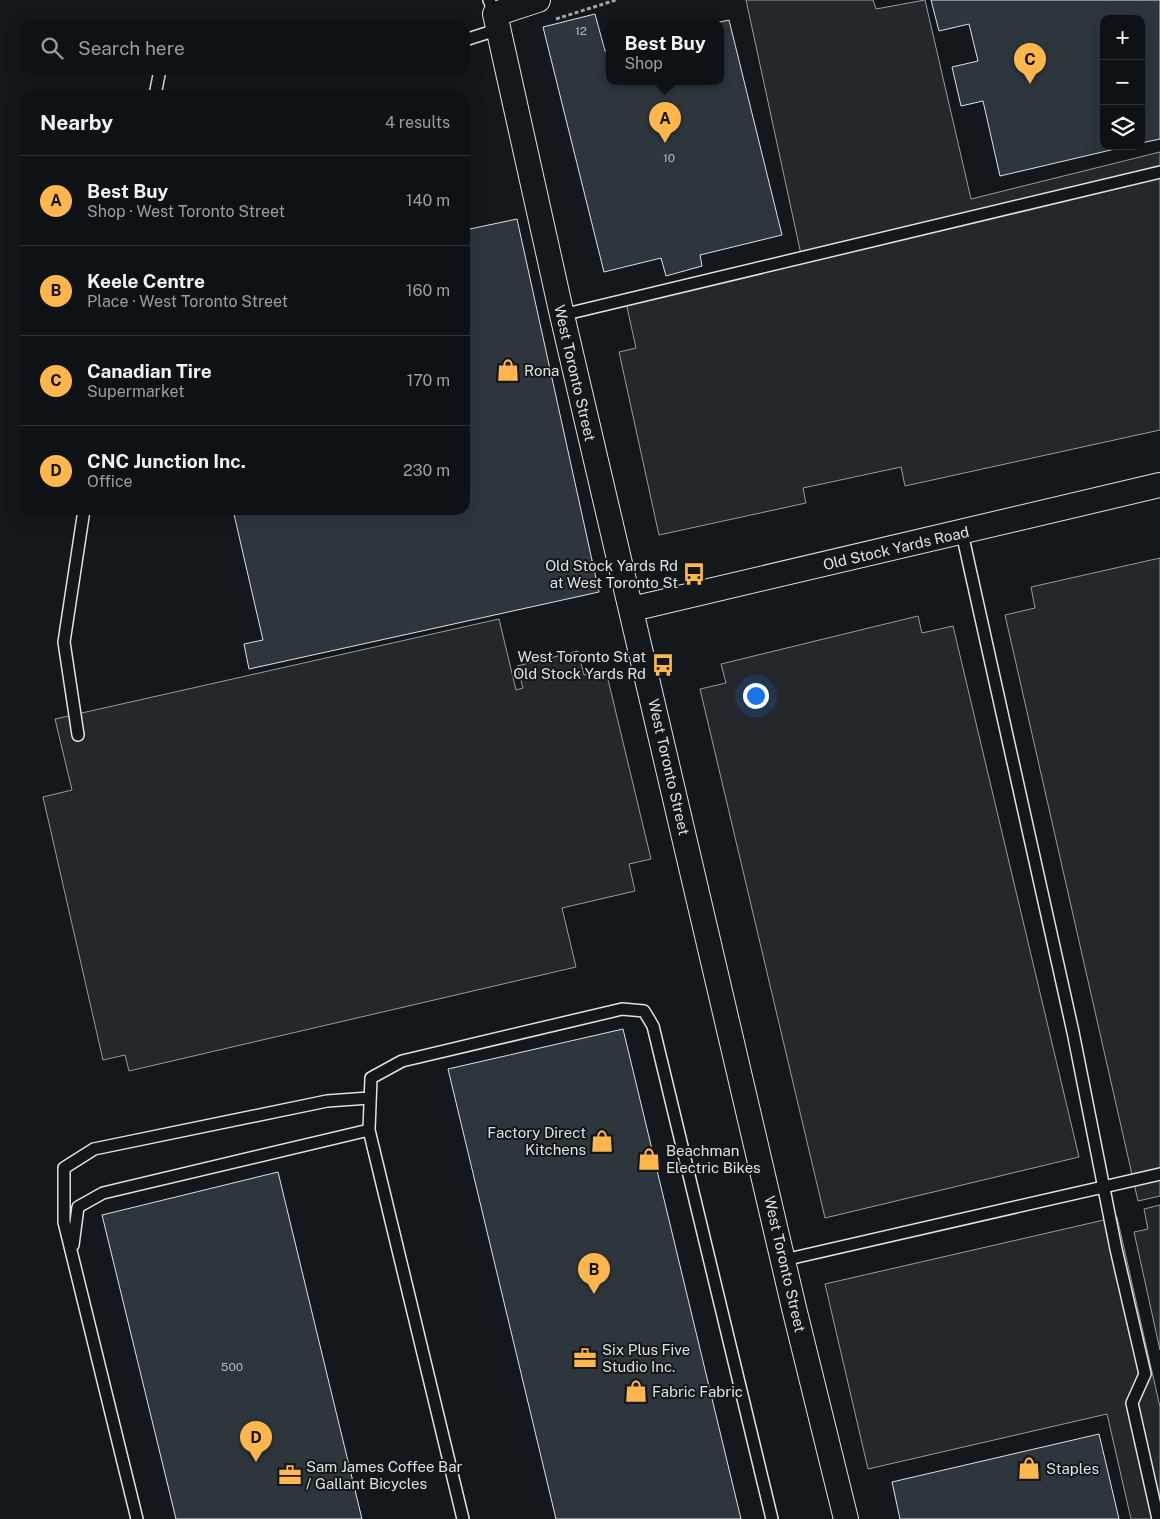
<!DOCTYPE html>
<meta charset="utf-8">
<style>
:root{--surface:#0f1215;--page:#1d2022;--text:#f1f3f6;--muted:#9b9ea0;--line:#2f3234;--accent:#ffb74d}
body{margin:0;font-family:"Public Sans",sans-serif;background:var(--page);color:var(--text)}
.controls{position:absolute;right:15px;top:15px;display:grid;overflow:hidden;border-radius:10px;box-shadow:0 5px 20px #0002}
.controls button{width:45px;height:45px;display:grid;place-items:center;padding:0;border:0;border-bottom:1px solid var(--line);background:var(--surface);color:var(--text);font:25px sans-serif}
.you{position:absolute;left:755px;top:695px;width:18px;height:18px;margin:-12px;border:4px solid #fff;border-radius:50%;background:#1a73e8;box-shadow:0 0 0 8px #1a73e833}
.badge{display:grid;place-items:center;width:32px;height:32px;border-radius:50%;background:var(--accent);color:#111;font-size:16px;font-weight:700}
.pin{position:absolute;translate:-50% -41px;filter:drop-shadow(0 1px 2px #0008)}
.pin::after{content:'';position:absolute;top:26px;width:18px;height:15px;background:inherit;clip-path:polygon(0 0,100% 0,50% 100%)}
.popup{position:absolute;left:606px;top:20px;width:118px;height:65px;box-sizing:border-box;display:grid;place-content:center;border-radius:10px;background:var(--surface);filter:drop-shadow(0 1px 4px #0005);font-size:16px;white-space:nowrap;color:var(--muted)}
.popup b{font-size:19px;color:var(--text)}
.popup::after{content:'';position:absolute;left:50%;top:100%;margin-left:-10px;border:10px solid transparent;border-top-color:var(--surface)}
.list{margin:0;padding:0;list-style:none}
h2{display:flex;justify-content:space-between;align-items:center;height:65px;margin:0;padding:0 20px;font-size:21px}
h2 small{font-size:16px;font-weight:400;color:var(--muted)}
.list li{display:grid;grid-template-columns:32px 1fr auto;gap:15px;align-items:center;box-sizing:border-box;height:90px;padding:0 20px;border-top:1px solid var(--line)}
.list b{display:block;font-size:19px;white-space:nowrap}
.list p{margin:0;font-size:16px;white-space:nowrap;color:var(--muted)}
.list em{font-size:16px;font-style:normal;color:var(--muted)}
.icon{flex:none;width:28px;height:28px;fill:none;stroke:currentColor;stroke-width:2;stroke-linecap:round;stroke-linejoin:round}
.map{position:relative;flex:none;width:1160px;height:1519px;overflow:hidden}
.search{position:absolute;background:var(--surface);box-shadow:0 5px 20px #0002;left:20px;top:20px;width:450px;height:55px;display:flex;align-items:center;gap:12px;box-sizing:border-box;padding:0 18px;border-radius:15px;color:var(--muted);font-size:19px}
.panel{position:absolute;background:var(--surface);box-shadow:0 5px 20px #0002;left:20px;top:90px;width:450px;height:425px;border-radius:15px}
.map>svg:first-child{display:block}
</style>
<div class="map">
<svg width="1160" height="1519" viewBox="0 0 1160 1519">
<rect width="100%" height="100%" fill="#14181c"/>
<path fill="#24282b" stroke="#939e99" d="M 746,0 L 873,0 L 876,9 L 925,0 L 971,199 L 1160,152 L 1160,430 L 905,486 L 901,467 L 803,488 L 806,503 L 659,535 L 619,352 L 636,348 L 625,298 L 802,259 Z
M 1160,558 L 1160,1196 L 1138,1201 L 1005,615 L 1035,608 L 1031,587 Z
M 918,616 L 922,633 L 953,626 L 1079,1157 L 825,1218 L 700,689 L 726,683 L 721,664 Z
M 499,619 L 516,690 L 523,688 L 517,666 L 578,651 L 584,675 L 606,671 L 651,859 L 629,864 L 635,891 L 562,908 L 576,967 L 129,1071 L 125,1055 L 103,1060 L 43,797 L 72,790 L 55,719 Z
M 1160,1205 L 1160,1350 L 1134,1232 L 1148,1229 L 1144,1209 Z
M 1117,1217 L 1160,1407 L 1160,1519 L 1131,1519 L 1107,1414 L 868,1469 L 825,1284 Z"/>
<path fill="#2c363c" stroke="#d8e6dc" d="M 931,0 L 1160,0 L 1160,139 L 1141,143 L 1141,19 L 1104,19 L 1104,146 L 1128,146 L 1000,176 L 983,101 L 961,106 L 952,67 L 978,61 L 969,24 L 939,31 Z
M 595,14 L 605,51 L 610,50 L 610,82 L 720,82 L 720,24 L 711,24 L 729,20 L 782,235 L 700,255 L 702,266 L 666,276 L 661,258 L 604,272 L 543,27 Z
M 517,219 L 599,592 L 249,669 L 244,644 L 263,640 L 233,510 L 465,510 L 465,230 Z
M 623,1029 L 741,1519 L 556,1519 L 448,1069 Z
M 278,1172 L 362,1519 L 176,1519 L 102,1215 Z
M 1099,1434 L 1119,1519 L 900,1519 L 892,1482 Z"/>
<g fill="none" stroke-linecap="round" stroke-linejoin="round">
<defs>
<path id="lane" d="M 489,0 L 495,14
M 465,40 L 499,29
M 155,95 L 160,70
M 562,315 L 1160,172
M 962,533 L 1073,1032 L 1116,1249 L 1145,1374 L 1132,1403 L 1158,1519
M 78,735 L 64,642 L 84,510
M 73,1245 L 78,1207 L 103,1193 L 369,1130
M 784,1260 L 1160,1174
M 137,1519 L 64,1222 L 64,1168 L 94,1149 L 327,1101 L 369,1098
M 463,1519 L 369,1130 L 371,1078 L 402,1061 L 622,1009 L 644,1011 L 653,1026 L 772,1519"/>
<path id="street" d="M 538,0 L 495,14 L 562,315 L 794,1308 L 846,1519
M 632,609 L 1160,485"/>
</defs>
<use href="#lane" stroke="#d8e6dc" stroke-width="14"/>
<use href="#street" stroke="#d8e6dc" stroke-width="26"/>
<path stroke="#9da8a2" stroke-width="3" stroke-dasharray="4 2.5" stroke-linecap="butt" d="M 556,19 L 616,0"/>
<use href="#lane" stroke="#14181c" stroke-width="11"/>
<use href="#street" stroke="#14181c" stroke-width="24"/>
</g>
<defs>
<symbol id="shop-bare" viewBox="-9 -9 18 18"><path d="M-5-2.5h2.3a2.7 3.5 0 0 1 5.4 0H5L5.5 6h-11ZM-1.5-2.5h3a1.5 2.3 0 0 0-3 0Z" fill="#ffb74d" stroke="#14181c" stroke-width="2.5" paint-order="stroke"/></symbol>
<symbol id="bus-bare" viewBox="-9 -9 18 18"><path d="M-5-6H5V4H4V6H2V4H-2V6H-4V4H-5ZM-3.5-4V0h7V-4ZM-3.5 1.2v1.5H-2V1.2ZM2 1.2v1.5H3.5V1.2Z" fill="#ffb74d" stroke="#14181c" stroke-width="2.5" paint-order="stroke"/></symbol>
<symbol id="office-bare" viewBox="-9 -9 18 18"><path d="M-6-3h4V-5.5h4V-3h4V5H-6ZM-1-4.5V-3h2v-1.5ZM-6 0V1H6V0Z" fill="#ffb74d" stroke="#14181c" stroke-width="2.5" paint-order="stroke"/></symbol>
</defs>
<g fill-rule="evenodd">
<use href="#shop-bare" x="492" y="354" width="32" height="32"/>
<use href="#bus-bare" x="678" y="558" width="32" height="32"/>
<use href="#bus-bare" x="647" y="649" width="32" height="32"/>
<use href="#shop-bare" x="586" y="1125" width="32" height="32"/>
<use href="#shop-bare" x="633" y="1143" width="32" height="32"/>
<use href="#office-bare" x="569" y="1342" width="32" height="32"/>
<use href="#shop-bare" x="620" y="1375" width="32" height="32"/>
<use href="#shop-bare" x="1013" y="1452" width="32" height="32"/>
<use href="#office-bare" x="274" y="1459" width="32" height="32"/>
</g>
<g text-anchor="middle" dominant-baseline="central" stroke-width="4" stroke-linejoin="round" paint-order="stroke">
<g font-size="12" fill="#adbab4">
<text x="581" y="31">12</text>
<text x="669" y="158">10</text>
<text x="232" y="1367">500</text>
</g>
<g font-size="15" fill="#d8e6dc" stroke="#14181c" text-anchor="start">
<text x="524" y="370">Rona</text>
<text x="678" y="565" text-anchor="end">Old Stock Yards Rd<tspan x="678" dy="17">at West Toronto St</tspan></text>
<text x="646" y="656" text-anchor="end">West Toronto St at<tspan x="646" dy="17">Old Stock Yards Rd</tspan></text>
<text x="586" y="1132" text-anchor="end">Factory Direct<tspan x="586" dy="17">Kitchens</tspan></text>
<text x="666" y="1150">Beachman<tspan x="666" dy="17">Electric Bikes</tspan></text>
<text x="602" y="1349">Six Plus Five<tspan x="602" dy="17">Studio Inc.</tspan></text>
<text x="652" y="1391">Fabric Fabric</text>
<text x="306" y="1466">Sam James Coffee Bar<tspan x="306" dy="17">/ Gallant Bicycles</tspan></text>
<text x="1046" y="1468">Staples</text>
</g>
<g font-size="15" fill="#d8e6dc" stroke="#14181c">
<text transform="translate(575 373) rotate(77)">West Toronto Street</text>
<text transform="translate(896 548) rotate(-13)">Old Stock Yards Road</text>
<text transform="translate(669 767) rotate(77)">West Toronto Street</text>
<text transform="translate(785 1264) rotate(77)">West Toronto Street</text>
</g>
</g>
</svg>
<div class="controls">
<button>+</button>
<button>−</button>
<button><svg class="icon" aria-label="layers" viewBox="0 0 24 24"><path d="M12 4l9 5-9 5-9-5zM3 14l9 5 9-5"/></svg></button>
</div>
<div class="you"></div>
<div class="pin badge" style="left:665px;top:143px">A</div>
<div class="popup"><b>Best Buy</b>Shop</div>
<div class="pin badge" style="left:594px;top:1294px">B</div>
<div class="pin badge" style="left:1030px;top:84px">C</div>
<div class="pin badge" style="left:256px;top:1462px">D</div>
<div class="search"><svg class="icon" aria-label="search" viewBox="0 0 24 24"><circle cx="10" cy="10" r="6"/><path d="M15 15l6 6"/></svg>Search here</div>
<section class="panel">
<h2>Nearby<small>4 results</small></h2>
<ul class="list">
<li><span class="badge">A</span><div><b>Best Buy</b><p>Shop · West Toronto Street</p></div><em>140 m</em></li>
<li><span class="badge">B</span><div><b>Keele Centre</b><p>Place · West Toronto Street</p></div><em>160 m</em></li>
<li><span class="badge">C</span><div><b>Canadian Tire</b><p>Supermarket</p></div><em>170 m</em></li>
<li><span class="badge">D</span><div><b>CNC Junction Inc.</b><p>Office</p></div><em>230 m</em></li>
</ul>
</section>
</div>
